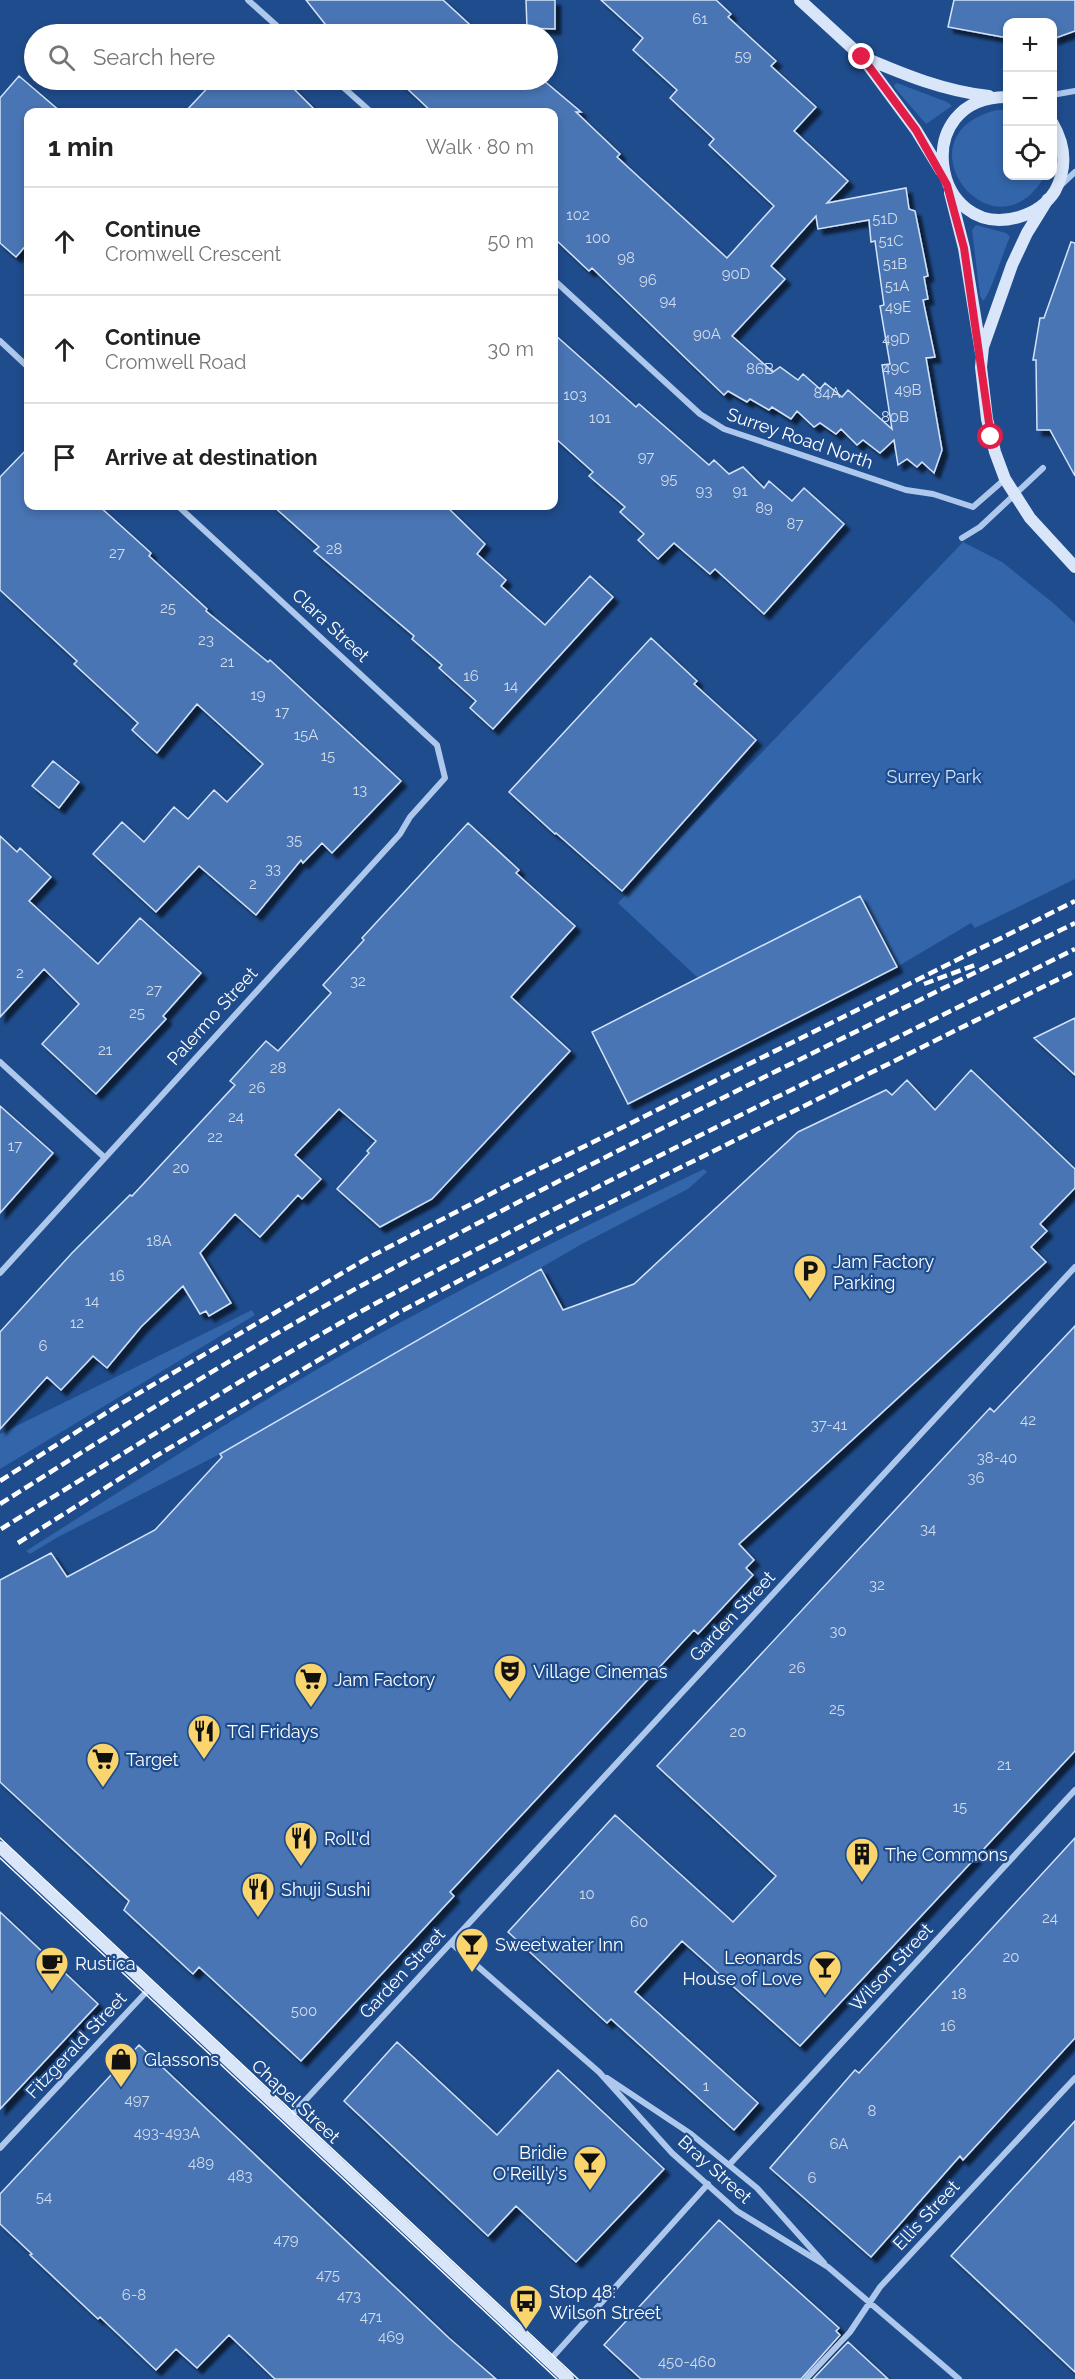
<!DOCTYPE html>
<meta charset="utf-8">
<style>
:root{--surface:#fff;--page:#f2f2f2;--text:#222;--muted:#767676;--line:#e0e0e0}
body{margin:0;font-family:Raleway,sans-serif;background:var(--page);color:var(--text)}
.controls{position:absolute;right:18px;top:18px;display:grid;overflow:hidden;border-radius:12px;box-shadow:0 3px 9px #0003}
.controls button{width:54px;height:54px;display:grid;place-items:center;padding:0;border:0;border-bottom:2px solid var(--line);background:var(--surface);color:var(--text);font:30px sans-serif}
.stop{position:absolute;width:18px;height:18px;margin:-14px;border:4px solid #e11d48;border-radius:50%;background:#fff}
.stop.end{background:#e11d48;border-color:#fff;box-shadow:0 2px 6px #0008}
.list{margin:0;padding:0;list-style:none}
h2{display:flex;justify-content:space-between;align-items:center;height:78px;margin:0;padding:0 24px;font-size:26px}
h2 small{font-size:20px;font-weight:400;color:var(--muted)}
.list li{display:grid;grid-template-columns:39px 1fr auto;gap:18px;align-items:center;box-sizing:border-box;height:108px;padding:0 24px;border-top:2px solid var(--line)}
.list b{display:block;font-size:22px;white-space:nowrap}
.list p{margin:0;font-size:20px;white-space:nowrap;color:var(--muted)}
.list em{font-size:20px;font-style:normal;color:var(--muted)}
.icon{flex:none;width:33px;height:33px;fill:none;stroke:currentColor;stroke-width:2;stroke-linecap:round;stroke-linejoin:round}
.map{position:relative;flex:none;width:1075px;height:2379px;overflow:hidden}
.search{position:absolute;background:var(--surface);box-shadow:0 3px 9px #0003;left:24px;top:24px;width:534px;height:66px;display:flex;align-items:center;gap:15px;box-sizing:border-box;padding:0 21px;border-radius:33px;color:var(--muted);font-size:22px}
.panel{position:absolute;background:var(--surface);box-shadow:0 3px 9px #0003;left:24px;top:108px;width:534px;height:402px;border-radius:12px}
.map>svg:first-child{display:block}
</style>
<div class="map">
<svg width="1075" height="2379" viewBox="0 0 1075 2379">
<defs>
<filter id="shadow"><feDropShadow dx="5.5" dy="5.5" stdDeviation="1.5" flood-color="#0009"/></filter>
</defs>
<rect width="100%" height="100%" fill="#1f4c8c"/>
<path fill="#3365aa" d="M 897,83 L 947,102 L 952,106 L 926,124 L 895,88 L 894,85 Z
M 997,110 L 1007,110 L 1008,176 L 1045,176 C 993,265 894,135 997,110 Z
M 976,225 L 1006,233 L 1010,237 C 1004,249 990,296 983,301 L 980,296 L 972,230 Z
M 963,542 L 1002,562 L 1052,602 L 1075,623 L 1075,879 L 975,928 L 971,923 L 897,967 L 860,896 L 698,978 L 618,903 Z
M 704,1169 L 707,1172 L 688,1189 L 580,1245 L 220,1454 L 58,1537 L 30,1554 L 26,1551 C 138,1480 249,1407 365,1342 C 476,1280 589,1224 704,1169 Z
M 252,1310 L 255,1315 L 0,1469 L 0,1434 Z"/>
<path fill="#4875b4" stroke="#d2e3f9" stroke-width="1.5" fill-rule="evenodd" filter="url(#shadow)" d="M 306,0 L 443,0 L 480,34 L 333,34 Z
M 526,0 L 555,0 L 555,29 L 527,28 Z
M 601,0 L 716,0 L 731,14 L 728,17 L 776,61 L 771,66 L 816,107 L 794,131 L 848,181 L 827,203 L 906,188 L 909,209 L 915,211 L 928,276 L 924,277 L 928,299 L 923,300 L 935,357 L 926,358 L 942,450 L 934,473 L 922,462 L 917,467 L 907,459 L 898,465 L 894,440 L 880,453 L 863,440 L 857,445 L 841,429 L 836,434 L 820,423 L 814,427 L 797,411 L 791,419 L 772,407 L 769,410 L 750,399 L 747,402 L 728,391 L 724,395 L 592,268 L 589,271 L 554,238 L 554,112 L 432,112 L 399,81 L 527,80 L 530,83 L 530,80 L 543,80 L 581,112 L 576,112 L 620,154 L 617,157 L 727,258 L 774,206 L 709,145 L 714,139 L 670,98 L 677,90 L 633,50 L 643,38 ZM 816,216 L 818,229 L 869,220 L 871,242 L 875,241 L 884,305 L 880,306 L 890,364 L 882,365 L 892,429 L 848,390 L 842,397 L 825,383 L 820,389 L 803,374 L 798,380 L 780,367 L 773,372 L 732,336 L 785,279 L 771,266 Z
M 954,0 L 1075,0 L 1075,31 L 1053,39 L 1053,22 L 1008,22 L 1008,38 L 948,27 Z
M 19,76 L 61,112 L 28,112 L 28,243 L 16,257 L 0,243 L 0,98 Z
M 215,80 L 285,80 L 317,112 L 185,112 Z
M 1071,242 L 1075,243 L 1075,476 L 1050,430 L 1037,430 L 1036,360 L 1033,360 L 1040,318 L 1044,318 Z
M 554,334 L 636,407 L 639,404 L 709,465 L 714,460 L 729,474 L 743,467 L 764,488 L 769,481 L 792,501 L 804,488 L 844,524 L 764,614 L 715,569 L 710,574 L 674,543 L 658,559 L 638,540 L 644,534 L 620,512 L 625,507 L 589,476 L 593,472 L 554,437 Z
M 28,448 L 28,506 L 99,506 L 151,553 L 149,556 L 207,609 L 206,611 L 268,662 L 270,660 L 401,781 L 332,853 L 322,843 L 303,863 L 301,860 L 256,915 L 199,866 L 156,912 L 93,854 L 122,822 L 144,842 L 174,807 L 188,819 L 214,790 L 227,802 L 263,764 L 197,704 L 157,753 L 132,730 L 138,723 L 74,664 L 77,661 L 0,590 L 0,477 Z
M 273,506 L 446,506 L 485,544 L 477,554 L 506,580 L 501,586 L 545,625 L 590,576 L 613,597 L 493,729 L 470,708 L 476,701 L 439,668 L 442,665 L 412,639 L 414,636 L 314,551 L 319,547 Z
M 651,638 L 697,681 L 694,684 L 756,740 L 622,891 L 556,833 L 555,834 L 509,792 Z
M 53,761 L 79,782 L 59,808 L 32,786 Z
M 468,823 L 519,870 L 516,873 L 575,926 L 511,997 L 570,1051 L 432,1199 L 380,1227 L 337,1189 L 369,1153 L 367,1151 L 376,1141 L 339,1109 L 295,1155 L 321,1179 L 302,1199 L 298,1195 L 260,1237 L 235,1214 L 200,1253 L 231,1303 L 209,1316 L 206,1311 L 200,1314 L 183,1286 L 141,1327 L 107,1368 L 93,1356 L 61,1390 L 47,1377 L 0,1429 L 0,1332 L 72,1253 L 130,1195 L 132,1196 L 235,1085 L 230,1081 L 266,1041 L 278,1051 L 331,993 L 323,985 L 364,940 L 362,938 Z
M 0,836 L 17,852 L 20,848 L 51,877 L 29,901 L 98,964 L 140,918 L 201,973 L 163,1016 L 166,1019 L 96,1094 L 42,1044 L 79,1004 L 44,969 L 0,1017 Z
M 860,896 L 897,967 L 628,1104 L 592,1032 Z
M 1075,1018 L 1075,1075 L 1034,1038 Z
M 971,1070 L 1075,1169 L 1075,1188 L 1040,1224 L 1047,1231 L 1031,1247 L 1046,1262 L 739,1544 L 754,1560 L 746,1568 L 753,1575 L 698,1634 L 694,1630 L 450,1892 L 454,1896 L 301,2061 L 199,1967 L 193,1974 L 124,1910 L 129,1901 L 0,1782 L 0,1580 L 51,1553 L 67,1577 L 155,1530 L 222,1457 L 220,1454 L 541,1269 L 563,1310 L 634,1284 L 798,1132 L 886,1090 L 892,1095 L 907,1080 L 935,1110 Z
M 0,1106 L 53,1153 L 0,1213 Z
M 1075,1326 L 1075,1751 L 800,2046 L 682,1941 L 635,1992 L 758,2103 L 734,2130 L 611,2019 L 607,2023 L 508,1932 L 615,1815 L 733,1922 L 776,1876 L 657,1766 L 990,1408 L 994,1412 Z
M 1075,1838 L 1075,2038 L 963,2160 L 960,2156 L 871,2257 L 770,2168 L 855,2070 L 859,2073 Z
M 0,1912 L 98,2004 L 0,2109 Z
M 397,2042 L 497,2135 L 558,2070 L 664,2169 L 576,2262 L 516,2206 L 488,2236 L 344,2101 Z
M 139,2045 L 449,2338 L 496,2379 L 275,2379 L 229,2335 L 197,2368 L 176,2349 L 156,2370 L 100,2317 L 98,2319 L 30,2255 L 32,2254 L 0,2224 L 0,2194 Z
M 1075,2121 L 1075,2372 L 951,2256 Z
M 719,2220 L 839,2328 L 836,2331 L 840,2335 L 801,2379 L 641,2379 L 604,2345 Z
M 848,2342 L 888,2379 L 813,2379 Z"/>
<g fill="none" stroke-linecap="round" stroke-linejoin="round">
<path stroke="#adc8ec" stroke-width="6" d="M 248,0 L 286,34
M 335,80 L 371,112
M 1052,95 L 1075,91
M 1060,186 L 1075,172
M 554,280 L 700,414 L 724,429 L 906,490 L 933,494 L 973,507 L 1005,479
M 0,341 L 28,367
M 962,538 L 980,527 L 1043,468
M 0,1062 L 104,1157
M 0,1273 L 400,834 L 410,817 L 445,778 L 437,745 L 178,506
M 451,1943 L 599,2072 L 672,2153 L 737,2211 L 828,2267 L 959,2379
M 607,2078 L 691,2134 L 757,2188 L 824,2263
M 289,2118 L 1075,1267
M 0,2148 L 150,1988
M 729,2165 L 1075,1790
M 549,2361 L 708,2184
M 806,2379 L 850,2332 L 880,2287 L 1075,2078"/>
<path stroke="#d9e6f9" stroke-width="12" d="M 800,0 L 862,57 L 916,130 L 941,171
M 863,57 C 905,75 944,91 989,96
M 1008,97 C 908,96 932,242 1019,217 C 1033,213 1047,204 1055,191 C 1068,167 1065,144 1052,122
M 950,193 L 964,248 L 981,353
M 1048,199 L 1027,233 L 1012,265 L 983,347 L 981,367 L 987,419 L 995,452 L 1005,479 L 1030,518 L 1075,567
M 0,1847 L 568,2379"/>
<path stroke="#fff" stroke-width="1.5" d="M 0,1838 L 578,2379
M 0,1858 L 557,2379"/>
<path stroke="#fff" stroke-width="4.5" stroke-dasharray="10 4.5" stroke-linecap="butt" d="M 924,984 L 975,965
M 0,1481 L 117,1406 L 366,1259 L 525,1176 L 1075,901
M 0,1504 C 125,1425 249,1346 379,1276 C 608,1152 842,1039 1075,923
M 1,1529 C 130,1450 258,1367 391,1295 C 615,1174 846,1064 1075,949
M 18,1543 L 151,1459 L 398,1313 L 555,1230 L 1075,971"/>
</g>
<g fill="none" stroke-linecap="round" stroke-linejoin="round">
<path stroke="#e11d48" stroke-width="8" d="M 862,57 L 916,130 L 947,185 L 964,248 L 991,437"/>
</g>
<defs>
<symbol id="parking-pin" viewBox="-11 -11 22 30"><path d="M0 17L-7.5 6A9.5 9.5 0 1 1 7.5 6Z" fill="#fad56d" stroke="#1f4c8c"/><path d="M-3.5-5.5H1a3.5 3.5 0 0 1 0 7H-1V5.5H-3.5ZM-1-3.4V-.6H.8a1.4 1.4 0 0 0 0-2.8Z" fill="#111"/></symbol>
<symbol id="theatre-pin" viewBox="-11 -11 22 30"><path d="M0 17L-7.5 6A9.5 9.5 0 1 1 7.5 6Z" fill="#fad56d" stroke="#1f4c8c"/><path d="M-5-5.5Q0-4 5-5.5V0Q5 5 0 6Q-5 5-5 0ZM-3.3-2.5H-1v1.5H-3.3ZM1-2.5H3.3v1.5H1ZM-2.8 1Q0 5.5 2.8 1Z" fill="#111"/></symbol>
<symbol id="supermarket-pin" viewBox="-11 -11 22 30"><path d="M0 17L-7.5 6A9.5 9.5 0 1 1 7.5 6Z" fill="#fad56d" stroke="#1f4c8c"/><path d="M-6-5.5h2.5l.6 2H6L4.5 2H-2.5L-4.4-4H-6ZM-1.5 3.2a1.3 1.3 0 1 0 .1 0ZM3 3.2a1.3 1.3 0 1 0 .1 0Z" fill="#111"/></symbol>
<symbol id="restaurant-pin" viewBox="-11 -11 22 30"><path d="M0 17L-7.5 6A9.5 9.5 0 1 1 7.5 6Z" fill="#fad56d" stroke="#1f4c8c"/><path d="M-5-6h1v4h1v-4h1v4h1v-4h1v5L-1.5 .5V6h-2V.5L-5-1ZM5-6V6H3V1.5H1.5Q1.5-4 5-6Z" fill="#111"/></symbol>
<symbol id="building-pin" viewBox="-11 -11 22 30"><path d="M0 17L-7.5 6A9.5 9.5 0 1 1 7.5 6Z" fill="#fad56d" stroke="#1f4c8c"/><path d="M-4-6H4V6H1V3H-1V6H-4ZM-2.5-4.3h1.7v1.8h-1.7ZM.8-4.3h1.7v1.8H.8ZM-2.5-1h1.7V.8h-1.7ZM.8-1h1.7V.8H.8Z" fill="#111"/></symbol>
<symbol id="bar-pin" viewBox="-11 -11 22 30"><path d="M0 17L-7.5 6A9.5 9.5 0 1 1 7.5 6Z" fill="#fad56d" stroke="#1f4c8c"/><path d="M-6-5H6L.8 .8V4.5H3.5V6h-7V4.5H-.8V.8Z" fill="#111"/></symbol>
<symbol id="cafe-pin" viewBox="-11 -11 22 30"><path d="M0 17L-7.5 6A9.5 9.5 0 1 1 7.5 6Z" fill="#fad56d" stroke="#1f4c8c"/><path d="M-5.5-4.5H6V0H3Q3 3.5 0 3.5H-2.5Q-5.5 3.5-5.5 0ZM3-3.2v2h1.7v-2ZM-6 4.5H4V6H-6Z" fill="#111"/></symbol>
<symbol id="shop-pin" viewBox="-11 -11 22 30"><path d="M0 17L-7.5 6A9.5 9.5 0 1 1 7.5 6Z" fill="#fad56d" stroke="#1f4c8c"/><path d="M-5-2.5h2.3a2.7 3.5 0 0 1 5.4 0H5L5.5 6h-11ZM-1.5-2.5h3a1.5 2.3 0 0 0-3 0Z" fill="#111"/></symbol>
<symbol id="bus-pin" viewBox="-11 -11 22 30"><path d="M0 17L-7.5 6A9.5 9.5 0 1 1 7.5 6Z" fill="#fad56d" stroke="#1f4c8c"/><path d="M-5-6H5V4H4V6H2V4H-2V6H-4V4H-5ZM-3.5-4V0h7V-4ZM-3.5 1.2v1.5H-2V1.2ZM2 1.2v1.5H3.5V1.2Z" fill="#111"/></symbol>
</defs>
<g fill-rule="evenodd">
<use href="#parking-pin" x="791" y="1252" width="38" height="52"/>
<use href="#theatre-pin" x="491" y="1652" width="38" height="52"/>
<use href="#supermarket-pin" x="292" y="1660" width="38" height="52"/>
<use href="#restaurant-pin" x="185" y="1712" width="38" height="52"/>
<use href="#supermarket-pin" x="84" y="1740" width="38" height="52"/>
<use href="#restaurant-pin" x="282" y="1819" width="38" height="52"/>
<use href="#building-pin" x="843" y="1835" width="38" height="52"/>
<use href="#restaurant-pin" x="239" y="1870" width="38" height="52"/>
<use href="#bar-pin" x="453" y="1925" width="38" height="52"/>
<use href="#cafe-pin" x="33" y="1944" width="38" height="52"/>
<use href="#bar-pin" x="806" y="1948" width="38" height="52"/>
<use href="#shop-pin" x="102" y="2040" width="38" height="52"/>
<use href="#bar-pin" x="571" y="2143" width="38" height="52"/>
<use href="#bus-pin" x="507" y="2282" width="38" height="52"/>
</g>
<g text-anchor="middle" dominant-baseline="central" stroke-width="4.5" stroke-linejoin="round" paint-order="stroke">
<g font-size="15" fill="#d1dcec">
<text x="700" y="19">61</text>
<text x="743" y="56">59</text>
<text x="578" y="215">102</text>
<text x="885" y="219">51D</text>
<text x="598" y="238">100</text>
<text x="891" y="241">51C</text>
<text x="626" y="258">98</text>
<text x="895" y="264">51B</text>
<text x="736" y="274">90D</text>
<text x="648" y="280">96</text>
<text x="897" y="286">51A</text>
<text x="668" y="301">94</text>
<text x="898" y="307">49E</text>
<text x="707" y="334">90A</text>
<text x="896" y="339">49D</text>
<text x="896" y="368">49C</text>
<text x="760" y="369">86B</text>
<text x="908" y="390">49B</text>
<text x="827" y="393">84A</text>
<text x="575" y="395">103</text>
<text x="895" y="417">80B</text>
<text x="600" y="418">101</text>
<text x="646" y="457">97</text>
<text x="669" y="479">95</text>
<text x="704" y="491">93</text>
<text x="740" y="491">91</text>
<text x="764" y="508">89</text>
<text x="795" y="524">87</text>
<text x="334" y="549">28</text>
<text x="117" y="553">27</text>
<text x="168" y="608">25</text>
<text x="206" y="640">23</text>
<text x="227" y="662">21</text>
<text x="471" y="676">16</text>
<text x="511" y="686">14</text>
<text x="258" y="695">19</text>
<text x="282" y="712">17</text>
<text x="306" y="735">15A</text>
<text x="328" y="756">15</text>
<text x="360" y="790">13</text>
<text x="294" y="840">35</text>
<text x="273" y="869">33</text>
<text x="253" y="884">2</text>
<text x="20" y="973">2</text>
<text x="358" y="981">32</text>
<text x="154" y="990">27</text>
<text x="137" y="1013">25</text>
<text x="105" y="1050">21</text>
<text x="278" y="1068">28</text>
<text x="257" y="1088">26</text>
<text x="236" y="1117">24</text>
<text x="215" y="1137">22</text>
<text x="15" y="1146">17</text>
<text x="181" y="1168">20</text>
<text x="159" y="1241">18A</text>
<text x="117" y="1276">16</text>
<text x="92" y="1301">14</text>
<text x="77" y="1323">12</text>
<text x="43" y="1346">6</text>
<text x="1028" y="1420">42</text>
<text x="829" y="1425">37-41</text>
<text x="997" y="1458">38-40</text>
<text x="976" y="1478">36</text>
<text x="928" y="1529">34</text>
<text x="877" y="1585">32</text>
<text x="838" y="1631">30</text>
<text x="797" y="1668">26</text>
<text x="837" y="1709">25</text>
<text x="738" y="1732">20</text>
<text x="1004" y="1765">21</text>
<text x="960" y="1807">15</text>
<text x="587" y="1894">10</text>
<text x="1050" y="1918">24</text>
<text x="639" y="1922">60</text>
<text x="1011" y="1957">20</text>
<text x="959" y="1994">18</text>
<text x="304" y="2011">500</text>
<text x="948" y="2026">16</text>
<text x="706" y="2086">1</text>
<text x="137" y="2100">497</text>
<text x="872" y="2111">8</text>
<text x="167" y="2133">493-493A</text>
<text x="839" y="2144">6A</text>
<text x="201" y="2163">489</text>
<text x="240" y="2176">483</text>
<text x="812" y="2178">6</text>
<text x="44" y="2197">54</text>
<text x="286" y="2240">479</text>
<text x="328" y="2275">475</text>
<text x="134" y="2295">6-8</text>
<text x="349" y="2296">473</text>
<text x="371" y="2317">471</text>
<text x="391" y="2337">469</text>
<text x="687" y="2362">450-460</text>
</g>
<g font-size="18" fill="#fff" stroke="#1f4c8c">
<text transform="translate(800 438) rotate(19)">Surrey Road North</text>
<text transform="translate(331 625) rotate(43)">Clara Street</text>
<text transform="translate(212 1016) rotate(-48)">Palermo Street</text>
<text transform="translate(732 1616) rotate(-47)">Garden Street</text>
<text transform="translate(891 1967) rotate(-47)">Wilson Street</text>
<text transform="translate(402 1973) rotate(-47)">Garden Street</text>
<text transform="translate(76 2045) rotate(-47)">Fitzgerald Street</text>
<text transform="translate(296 2101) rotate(43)">Chapel Street</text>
<text transform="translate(715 2169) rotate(42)">Bray Street</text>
<text transform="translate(926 2215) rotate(-47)">Ellis Street</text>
</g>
<g font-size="18" fill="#d2e3f9" stroke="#1f4c8c">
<text x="934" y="776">Surrey Park</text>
</g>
<g font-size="18" fill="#fff" stroke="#1f4c8c" text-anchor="start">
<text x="833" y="1261">Jam Factory<tspan x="833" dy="21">Parking</tspan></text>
<text x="533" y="1671">Village Cinemas</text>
<text x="334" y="1679">Jam Factory</text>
<text x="227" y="1731">TGI Fridays</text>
<text x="126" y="1759">Target</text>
<text x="324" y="1838">Roll'd</text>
<text x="885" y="1854">The Commons</text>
<text x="281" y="1889">Shuji Sushi</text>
<text x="495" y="1944">Sweetwater Inn</text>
<text x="802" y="1957" text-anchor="end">Leonards<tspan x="802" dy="21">House of Love</tspan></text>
<text x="75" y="1963">Rustica</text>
<text x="144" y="2059">Glassons</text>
<text x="567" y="2152" text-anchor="end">Bridie<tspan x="567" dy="21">O'Reilly's</tspan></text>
<text x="549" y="2291">Stop 48:<tspan x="549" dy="21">Wilson Street</tspan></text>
</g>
</g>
</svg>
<div class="controls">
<button>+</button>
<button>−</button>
<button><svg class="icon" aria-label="locate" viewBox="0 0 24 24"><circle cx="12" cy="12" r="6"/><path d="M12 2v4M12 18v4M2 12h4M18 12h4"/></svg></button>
</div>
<div class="stop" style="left:991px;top:437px"></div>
<div class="stop end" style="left:862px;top:57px"></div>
<div class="search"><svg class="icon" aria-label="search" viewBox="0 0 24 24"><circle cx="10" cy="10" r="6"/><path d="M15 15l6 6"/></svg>Search here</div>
<section class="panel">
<h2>1 min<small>Walk · 80 m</small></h2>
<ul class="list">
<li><svg class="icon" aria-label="ahead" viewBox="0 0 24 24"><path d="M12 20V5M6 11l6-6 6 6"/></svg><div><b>Continue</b><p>Cromwell Crescent</p></div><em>50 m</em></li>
<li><svg class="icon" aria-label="ahead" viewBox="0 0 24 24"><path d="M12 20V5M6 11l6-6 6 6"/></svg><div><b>Continue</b><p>Cromwell Road</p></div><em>30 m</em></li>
<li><svg class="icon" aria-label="arrive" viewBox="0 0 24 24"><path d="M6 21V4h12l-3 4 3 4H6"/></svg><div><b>Arrive at destination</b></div></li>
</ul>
</section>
</div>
